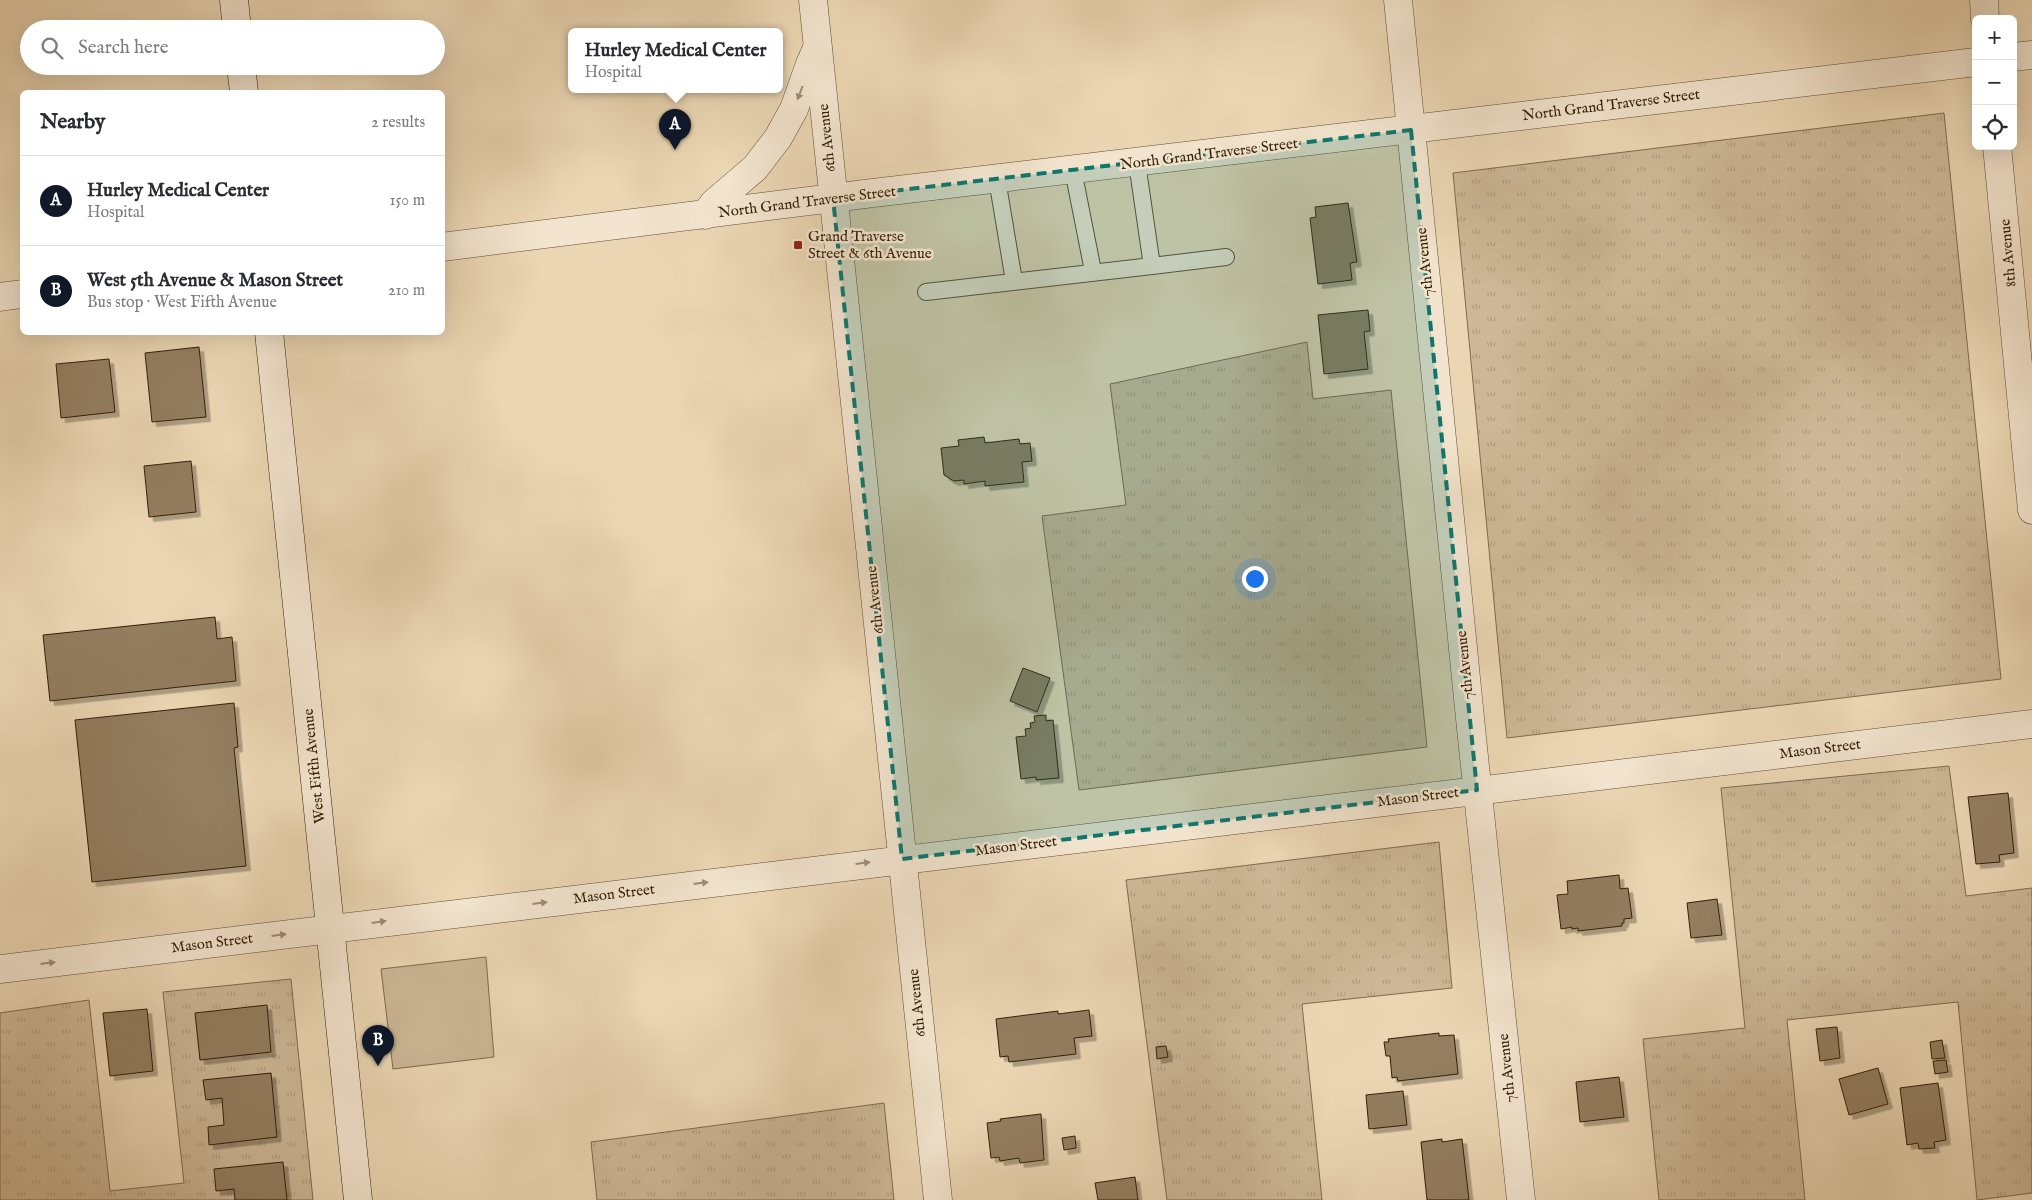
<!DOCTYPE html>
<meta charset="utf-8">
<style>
:root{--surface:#fff;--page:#f2f2f3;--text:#2b2b33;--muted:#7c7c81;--line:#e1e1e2;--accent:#111827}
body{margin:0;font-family:"IM FELL English",serif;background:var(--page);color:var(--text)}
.controls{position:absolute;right:15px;top:15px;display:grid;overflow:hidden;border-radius:8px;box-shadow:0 5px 20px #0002}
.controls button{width:45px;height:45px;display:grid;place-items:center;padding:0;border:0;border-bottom:1px solid var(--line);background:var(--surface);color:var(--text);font:25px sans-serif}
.you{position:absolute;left:1254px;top:578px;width:18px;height:18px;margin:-12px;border:4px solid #fff;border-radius:50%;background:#1a73e8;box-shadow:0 0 0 8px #1a73e833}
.badge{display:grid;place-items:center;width:32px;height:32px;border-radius:50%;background:var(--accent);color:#fff;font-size:16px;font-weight:700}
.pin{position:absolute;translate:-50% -41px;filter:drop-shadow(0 1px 2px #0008)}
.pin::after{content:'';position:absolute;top:26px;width:18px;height:15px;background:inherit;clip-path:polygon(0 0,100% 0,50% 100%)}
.popup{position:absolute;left:568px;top:28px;width:215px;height:65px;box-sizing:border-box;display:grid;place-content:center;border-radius:8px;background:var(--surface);filter:drop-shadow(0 1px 4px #0005);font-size:16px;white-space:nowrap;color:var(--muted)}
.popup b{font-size:19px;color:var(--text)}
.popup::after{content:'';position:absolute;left:50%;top:100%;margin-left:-10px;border:10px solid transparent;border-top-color:var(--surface)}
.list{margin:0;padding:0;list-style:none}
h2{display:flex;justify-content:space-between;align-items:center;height:65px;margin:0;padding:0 20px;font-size:21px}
h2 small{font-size:16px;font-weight:400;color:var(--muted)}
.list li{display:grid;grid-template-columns:32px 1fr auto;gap:15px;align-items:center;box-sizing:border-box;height:90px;padding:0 20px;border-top:1px solid var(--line)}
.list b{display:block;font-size:19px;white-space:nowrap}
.list p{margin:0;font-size:16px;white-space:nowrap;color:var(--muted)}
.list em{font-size:16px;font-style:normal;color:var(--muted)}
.icon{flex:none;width:28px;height:28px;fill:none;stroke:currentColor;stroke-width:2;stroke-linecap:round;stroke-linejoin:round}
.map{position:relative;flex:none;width:2032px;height:1200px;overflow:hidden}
.search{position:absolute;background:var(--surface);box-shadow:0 5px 20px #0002;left:20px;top:20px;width:425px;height:55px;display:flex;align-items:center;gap:12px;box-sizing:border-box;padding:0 18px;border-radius:28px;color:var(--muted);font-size:19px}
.panel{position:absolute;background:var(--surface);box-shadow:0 5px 20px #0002;left:20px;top:90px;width:425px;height:245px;border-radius:8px}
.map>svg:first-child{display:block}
</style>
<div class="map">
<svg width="2032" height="1200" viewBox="0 0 2032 1200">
<defs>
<pattern id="grass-tufts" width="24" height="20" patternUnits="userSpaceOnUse" patternTransform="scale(1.25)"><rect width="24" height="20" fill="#ccb796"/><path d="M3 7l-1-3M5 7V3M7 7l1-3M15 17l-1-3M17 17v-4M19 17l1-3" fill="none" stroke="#b09d80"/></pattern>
<filter id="shadow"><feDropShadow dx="4.5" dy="4.5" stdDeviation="0" flood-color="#0004"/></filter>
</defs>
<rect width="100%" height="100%" fill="#ebd6b3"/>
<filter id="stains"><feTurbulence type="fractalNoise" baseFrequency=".004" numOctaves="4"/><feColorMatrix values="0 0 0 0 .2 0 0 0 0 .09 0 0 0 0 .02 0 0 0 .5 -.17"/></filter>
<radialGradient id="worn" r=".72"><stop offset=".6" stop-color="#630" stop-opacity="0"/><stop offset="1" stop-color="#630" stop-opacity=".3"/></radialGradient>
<path fill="url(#grass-tufts)" stroke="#806a4e" d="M 1944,113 L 2001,679 L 1507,738 L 1453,173 Z
M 1307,342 L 1313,399 L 1391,390 L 1427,747 L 1079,790 L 1042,516 L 1126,505 L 1110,384 Z
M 1949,766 L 1966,896 L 2032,888 L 2032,1193 L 1977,1200 L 1958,1002 L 1787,1020 L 1805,1200 L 1659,1200 L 1643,1039 L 1745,1028 L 1721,788 Z
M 1439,842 L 1452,988 L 1302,1004 L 1322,1200 L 1167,1200 L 1126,880 Z
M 291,979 L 313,1200 L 0,1200 L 0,1013 L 89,1000 L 110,1191 L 184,1183 L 163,992 Z
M 884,1103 L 894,1200 L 597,1200 L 591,1142 Z"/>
<path fill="#ccb796" stroke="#806a4e" d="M 486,957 L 494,1057 L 393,1069 L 381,969 Z"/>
<path fill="#937e60" stroke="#331e06" filter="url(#shadow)" d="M 1348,203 L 1357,262 L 1350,263 L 1352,280 L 1318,284 L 1310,218 L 1316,217 L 1315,207 Z
M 1368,310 L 1370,331 L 1364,332 L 1368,369 L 1324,374 L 1318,315 Z
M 199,347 L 206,417 L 152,422 L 145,353 Z
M 109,359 L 115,412 L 61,418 L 56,364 Z
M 984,437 L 985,443 L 1019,439 L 1020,444 L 1030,443 L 1032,461 L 1022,462 L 1024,482 L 985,486 L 985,481 L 964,484 L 964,480 L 954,481 L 944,475 L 941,448 L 959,446 L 958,440 Z
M 191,461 L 196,512 L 149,517 L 144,466 Z
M 215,617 L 217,639 L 232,637 L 236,681 L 50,701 L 43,635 Z
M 1023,668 L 1050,678 L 1037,712 L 1010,701 Z
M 234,703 L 238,747 L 234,748 L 246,866 L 92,882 L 75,720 Z
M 1046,715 L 1046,721 L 1053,720 L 1059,778 L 1036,780 L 1036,777 L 1021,779 L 1016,737 L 1026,736 L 1025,729 L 1031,728 L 1030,723 L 1035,722 L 1034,716 Z
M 2008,793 L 2014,853 L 1999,855 L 2000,862 L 1976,864 L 1968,797 Z
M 1619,875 L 1620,889 L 1628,888 L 1632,918 L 1624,919 L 1624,923 L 1622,923 L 1622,926 L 1578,931 L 1578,928 L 1572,929 L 1572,927 L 1561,929 L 1557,895 L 1568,894 L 1567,881 Z
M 1717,899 L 1722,935 L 1691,938 L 1687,903 Z
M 267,1005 L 271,1052 L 200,1060 L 195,1013 Z
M 147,1009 L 153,1071 L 110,1076 L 103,1013 Z
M 1089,1010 L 1092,1036 L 1074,1038 L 1076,1054 L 1009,1062 L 1008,1056 L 1000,1057 L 996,1019 L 1058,1011 L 1058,1014 Z
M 1837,1027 L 1840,1058 L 1820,1061 L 1816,1029 Z
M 1439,1033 L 1439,1036 L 1454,1035 L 1458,1074 L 1398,1081 L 1397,1077 L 1392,1078 L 1390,1056 L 1386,1056 L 1384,1042 L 1389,1042 L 1388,1039 Z
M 1942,1040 L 1945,1058 L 1932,1059 L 1930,1042 Z
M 1166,1046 L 1168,1057 L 1157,1059 L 1156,1047 Z
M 1946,1060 L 1948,1072 L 1935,1074 L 1933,1061 Z
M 1878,1068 L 1888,1104 L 1849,1115 L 1839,1079 Z
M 271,1073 L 277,1137 L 209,1145 L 208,1127 L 224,1125 L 222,1098 L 206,1100 L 203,1080 Z
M 1619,1077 L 1624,1117 L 1580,1122 L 1576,1082 Z
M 1938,1083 L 1946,1140 L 1934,1142 L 1935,1148 L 1919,1149 L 1918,1143 L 1907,1145 L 1900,1088 Z
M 1403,1091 L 1407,1125 L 1369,1129 L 1366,1095 Z
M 1041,1114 L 1044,1160 L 1020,1163 L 1019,1158 L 1000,1161 L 999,1157 L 991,1158 L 987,1123 L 1001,1121 L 1000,1119 Z
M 1075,1136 L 1076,1148 L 1064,1150 L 1062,1138 Z
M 1442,1139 L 1442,1142 L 1462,1139 L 1469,1200 L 1427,1200 L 1421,1142 Z
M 283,1162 L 287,1200 L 235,1200 L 234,1189 L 216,1191 L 214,1169 Z
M 1135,1177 L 1138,1200 L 1098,1200 L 1095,1183 Z"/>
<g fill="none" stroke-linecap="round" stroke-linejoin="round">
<defs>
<path id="service" d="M 1137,163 L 1152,266 L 1226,257
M 1073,170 L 1093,271
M 997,179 L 1014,281
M 926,292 L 1152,266"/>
<path id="minor" d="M 813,0 L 938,1200
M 1398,0 L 1472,738 L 1521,1200
M 1997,146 L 2032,510
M 0,969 L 2032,724"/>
<path id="tertiary" d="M 1984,0 L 1985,19
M 2013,57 L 2032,55
M 705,215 L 714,203 L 755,168 L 778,138 L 794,109 L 810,64 L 817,48
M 442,247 L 873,193 L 1976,62
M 0,297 L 22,294"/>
<path id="secondary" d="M 234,0 L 237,29
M 241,66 L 244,92
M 269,332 L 358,1200"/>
</defs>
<use href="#service" stroke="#614c31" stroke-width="18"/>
<use href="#minor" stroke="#614c31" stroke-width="29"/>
<use href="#tertiary" stroke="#614c31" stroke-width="29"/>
<use href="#secondary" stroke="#331e06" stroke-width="29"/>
<use href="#service" stroke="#f2e4ce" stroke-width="16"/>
<use href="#minor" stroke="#f2e4ce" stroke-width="28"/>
<use href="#tertiary" stroke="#f2e4ce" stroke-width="28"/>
<use href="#secondary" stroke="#f2e4ce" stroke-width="28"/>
</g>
<defs><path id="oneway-solid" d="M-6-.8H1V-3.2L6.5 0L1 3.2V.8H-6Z" transform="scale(1.25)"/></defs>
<g fill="#9c8b74">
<use href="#oneway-solid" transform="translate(800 93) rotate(111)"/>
<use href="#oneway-solid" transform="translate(863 863) rotate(-7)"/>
<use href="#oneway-solid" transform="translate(701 883) rotate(-7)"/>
<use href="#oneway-solid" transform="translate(540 903) rotate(-7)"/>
<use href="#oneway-solid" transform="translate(379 922) rotate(-8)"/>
<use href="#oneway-solid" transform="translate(279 935) rotate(-7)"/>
<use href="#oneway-solid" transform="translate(48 963) rotate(-7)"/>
</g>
<path fill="#0f766e" fill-opacity="0.2" stroke="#0f766e" stroke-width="4" stroke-dasharray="10 6" stroke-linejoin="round" d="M 1411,130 L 1477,790 L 902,859 L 833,198 Z"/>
<rect fill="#8f2418" stroke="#f2e4ce" stroke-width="2" x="793" y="240" width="10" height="10" rx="2.5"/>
<g text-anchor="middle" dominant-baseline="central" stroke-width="5" stroke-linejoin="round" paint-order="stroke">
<g font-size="15" fill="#331e06" stroke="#f2e4ce">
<text transform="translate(1611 105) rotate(-7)">North Grand Traverse Street</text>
<text transform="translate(827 138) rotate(-96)">6th Avenue</text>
<text transform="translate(1209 154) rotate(-7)">North Grand Traverse Street</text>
<text transform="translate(807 202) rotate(-7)">North Grand Traverse Street</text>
<text transform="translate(2008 253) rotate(-95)">8th Avenue</text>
<text transform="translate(1425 262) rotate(-96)">7th Avenue</text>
<text transform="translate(875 600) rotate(-96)">6th Avenue</text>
<text transform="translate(1465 665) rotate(-96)">7th Avenue</text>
<text transform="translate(1820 749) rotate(-7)">Mason Street</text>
<text transform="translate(314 766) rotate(-96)">West Fifth Avenue</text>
<text transform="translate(1418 797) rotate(-7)">Mason Street</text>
<text transform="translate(1016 846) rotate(-7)">Mason Street</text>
<text transform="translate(614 894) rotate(-7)">Mason Street</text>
<text transform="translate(212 943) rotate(-7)">Mason Street</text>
<text transform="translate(917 1003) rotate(-96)">6th Avenue</text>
<text transform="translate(1507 1068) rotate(-96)">7th Avenue</text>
</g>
<g font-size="15" fill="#331e06" stroke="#f2e4ce" text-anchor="start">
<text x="808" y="236">Grand Traverse<tspan x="808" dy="17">Street &amp; 6th Avenue</tspan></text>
</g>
</g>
<rect width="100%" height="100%" filter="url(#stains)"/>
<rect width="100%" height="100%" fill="url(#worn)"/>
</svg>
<div class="controls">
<button>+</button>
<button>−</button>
<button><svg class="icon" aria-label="locate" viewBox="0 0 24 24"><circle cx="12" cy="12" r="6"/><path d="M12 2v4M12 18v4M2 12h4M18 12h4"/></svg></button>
</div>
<div class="you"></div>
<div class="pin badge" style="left:675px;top:150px">A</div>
<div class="popup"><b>Hurley Medical Center</b>Hospital</div>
<div class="pin badge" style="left:378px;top:1066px">B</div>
<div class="search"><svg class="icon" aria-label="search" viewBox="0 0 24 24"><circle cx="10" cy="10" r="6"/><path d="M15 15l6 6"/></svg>Search here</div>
<section class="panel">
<h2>Nearby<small>2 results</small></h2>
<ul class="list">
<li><span class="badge">A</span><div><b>Hurley Medical Center</b><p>Hospital</p></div><em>150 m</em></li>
<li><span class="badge">B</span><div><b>West 5th Avenue &amp; Mason Street</b><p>Bus stop · West Fifth Avenue</p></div><em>210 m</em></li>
</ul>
</section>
</div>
